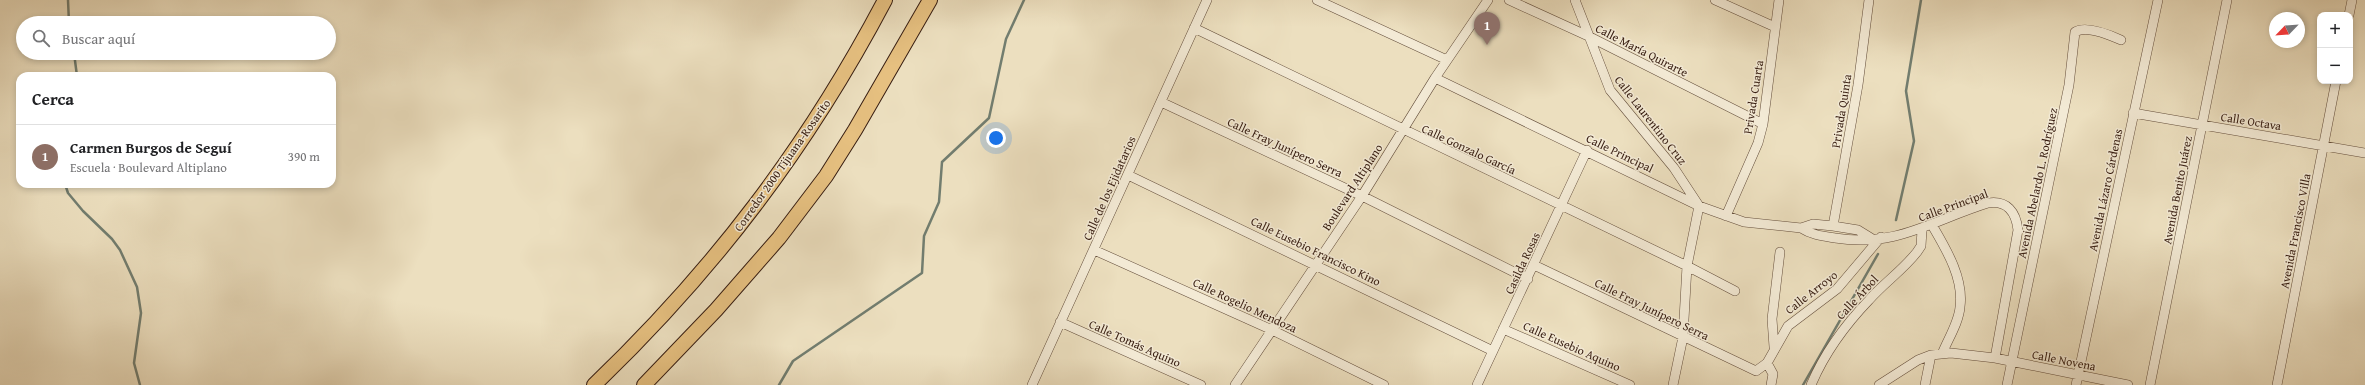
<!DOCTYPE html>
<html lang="es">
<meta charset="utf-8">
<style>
:root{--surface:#fff;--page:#f2f2f2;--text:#202124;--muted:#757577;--line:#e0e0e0;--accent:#8f2418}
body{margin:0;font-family:"Gentium Book Plus",serif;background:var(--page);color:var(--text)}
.controls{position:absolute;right:12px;top:12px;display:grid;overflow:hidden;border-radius:8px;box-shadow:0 2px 6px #0003}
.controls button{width:36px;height:36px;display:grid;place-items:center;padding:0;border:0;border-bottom:1px solid var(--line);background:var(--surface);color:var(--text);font:20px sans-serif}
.compass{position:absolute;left:2269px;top:12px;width:36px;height:36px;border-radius:50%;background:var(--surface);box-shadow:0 2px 6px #0003;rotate:245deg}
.you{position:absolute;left:996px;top:138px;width:14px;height:14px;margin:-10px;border:3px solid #fff;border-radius:50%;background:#1a73e8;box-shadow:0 0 0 6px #1a73e833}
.badge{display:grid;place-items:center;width:26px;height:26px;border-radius:50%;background:var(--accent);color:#fff;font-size:13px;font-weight:700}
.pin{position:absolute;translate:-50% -33px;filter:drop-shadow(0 1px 2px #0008)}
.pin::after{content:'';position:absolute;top:21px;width:14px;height:12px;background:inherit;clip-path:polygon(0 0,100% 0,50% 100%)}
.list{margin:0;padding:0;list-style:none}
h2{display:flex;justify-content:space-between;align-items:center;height:52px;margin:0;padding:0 16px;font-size:17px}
h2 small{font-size:13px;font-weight:400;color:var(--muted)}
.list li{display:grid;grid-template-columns:26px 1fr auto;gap:12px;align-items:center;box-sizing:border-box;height:64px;padding:0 16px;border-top:1px solid var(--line)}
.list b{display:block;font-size:15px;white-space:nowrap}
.list p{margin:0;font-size:13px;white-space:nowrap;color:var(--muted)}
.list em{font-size:13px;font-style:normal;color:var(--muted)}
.icon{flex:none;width:22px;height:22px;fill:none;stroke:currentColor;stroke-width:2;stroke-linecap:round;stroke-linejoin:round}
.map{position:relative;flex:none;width:2365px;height:385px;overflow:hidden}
.search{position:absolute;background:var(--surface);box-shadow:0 2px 6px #0003;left:16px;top:16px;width:320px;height:44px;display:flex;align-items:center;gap:10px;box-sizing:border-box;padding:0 14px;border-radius:22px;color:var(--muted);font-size:15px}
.panel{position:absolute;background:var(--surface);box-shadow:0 2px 6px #0003;left:16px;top:72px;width:320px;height:116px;border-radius:12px}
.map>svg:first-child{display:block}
</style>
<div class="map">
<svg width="2365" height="385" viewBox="0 0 2365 385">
<rect width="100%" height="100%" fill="#ecdfbf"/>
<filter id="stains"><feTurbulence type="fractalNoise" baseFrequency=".005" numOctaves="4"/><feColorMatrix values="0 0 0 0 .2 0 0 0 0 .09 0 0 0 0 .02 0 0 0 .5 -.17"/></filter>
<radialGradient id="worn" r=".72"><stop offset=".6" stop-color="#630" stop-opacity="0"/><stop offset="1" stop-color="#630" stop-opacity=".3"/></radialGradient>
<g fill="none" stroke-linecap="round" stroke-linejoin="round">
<path stroke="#727d6f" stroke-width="2.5" d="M 68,0 L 69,23
M 74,53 L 77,76
M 65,184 L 68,193 L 83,211 L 112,239 L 120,250 L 137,287 L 141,313 L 134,363 L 140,385
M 1896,220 L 1914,141 L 1906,91 L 1921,0
M 779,385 L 793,361 L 922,273 L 924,236 L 939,202 L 942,162 L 989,118 L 1006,39 L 1024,0
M 1803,385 L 1878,254"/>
<defs>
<path id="minor" d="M 1317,0 L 1447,60
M 1509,0 L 1588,36 L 1763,124
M 1575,0 L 1610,90 L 1674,168 L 1699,206 L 1687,266 L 1683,337 L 1673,385
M 1715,0 L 1775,27
M 2349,15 L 2352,0
M 1194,28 L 1687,266 L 1735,291
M 1435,78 L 1699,206 L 1744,222 L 1801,228 L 1813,224 L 1833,226 L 1858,230 L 1871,238
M 1161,102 L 1362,196 L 1528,279
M 2133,113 L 2365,153
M 1128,175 L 1493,351
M 1726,216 L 1758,143 L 1763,124 L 1779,0
M 1932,225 C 1946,249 1964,278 1960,307 C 1959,322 1948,339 1942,354
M 1833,226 L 1858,85 L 1869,0
M 1801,228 C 1812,235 1822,236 1835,238 C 1896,248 1933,220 1988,203 C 2007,200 2016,212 2018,230 L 1995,358
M 1094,250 L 1272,330 L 1384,385
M 1534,265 L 1756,371 L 1767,363 L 1788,326 L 1837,289 L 1881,237
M 1060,322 L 1201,385
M 1503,329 L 1630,385
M 1774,347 L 1772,319 L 1780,252
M 1767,363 L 1773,374 L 1771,385
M 1032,385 L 1207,0
M 1235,385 L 1362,196 L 1435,78 L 1488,0
M 1477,385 L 1587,150
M 1811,385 C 1825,352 1844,326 1869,300 C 1884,283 1903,270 1917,252 L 1921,246 L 1922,230
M 1879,385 L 1918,360 L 1931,355 L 1951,353 L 1995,358 L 2128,385
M 1925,385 L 1931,355
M 2007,385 L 2069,85 L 2075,32 C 2086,25 2110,35 2121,40
M 2076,385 L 2158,0
M 2150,385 L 2227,0
M 2277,385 L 2336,81"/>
<path id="highway" d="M 594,385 C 714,270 807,148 885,0
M 644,385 L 716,310 L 779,238 L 826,176 L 855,130 L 930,0"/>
</defs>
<use href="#minor" stroke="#644e3c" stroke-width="10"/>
<use href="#highway" stroke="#371d11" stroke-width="16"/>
<use href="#minor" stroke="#f3ead5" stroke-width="9"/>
<use href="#highway" stroke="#e6c080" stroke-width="14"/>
</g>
<g text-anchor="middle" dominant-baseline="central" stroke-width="3" stroke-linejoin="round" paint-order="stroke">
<g font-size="12" fill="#371d11" stroke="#f3ead5">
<text transform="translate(1642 50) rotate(27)">Calle María Quirarte</text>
<text transform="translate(1753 97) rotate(-81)">Privada Cuarta</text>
<text transform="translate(1841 111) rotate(-81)">Privada Quinta</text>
<text transform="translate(1651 120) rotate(52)">Calle Laurentino Cruz</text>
<text transform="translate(2251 121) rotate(9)">Calle Octava</text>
<text transform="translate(1285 147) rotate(25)">Calle Fray Junípero Serra</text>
<text transform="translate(1469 149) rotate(25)">Calle Gonzalo García</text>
<text transform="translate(1620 153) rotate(26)">Calle Principal</text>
<text transform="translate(782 165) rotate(-55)">Corredor 2000 Tijuana-Rosarito</text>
<text transform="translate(2037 183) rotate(-78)">Avenida Abelardo L. Rodríguez</text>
<text transform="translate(1352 187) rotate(-57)">Boulevard Altiplano</text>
<text transform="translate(1109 188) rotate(-66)">Calle de los Ejidatarios</text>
<text transform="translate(2105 190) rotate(-78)">Avenida Lázaro Cárdenas</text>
<text transform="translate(2177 190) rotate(-79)">Avenida Benito Juárez</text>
<text transform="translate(1953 205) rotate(-20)">Calle Principal</text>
<text transform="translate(2295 231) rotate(-79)">Avenida Francisco Villa</text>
<text transform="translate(1316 251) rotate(26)">Calle Eusebio Francisco Kino</text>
<text transform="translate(1522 263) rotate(-65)">Casilda Rosas</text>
<text transform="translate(1811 292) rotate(-38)">Calle Arroyo</text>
<text transform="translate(1857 297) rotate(-47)">Calle Árbol</text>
<text transform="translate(1245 305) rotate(25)">Calle Rogelio Mendoza</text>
<text transform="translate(1652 309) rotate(26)">Calle Fray Junípero Serra</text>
<text transform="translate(1135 343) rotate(24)">Calle Tomás Aquino</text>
<text transform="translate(1572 346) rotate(24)">Calle Eusebio Aquino</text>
<text transform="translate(2064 360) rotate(11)">Calle Novena</text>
</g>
</g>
<rect width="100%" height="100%" filter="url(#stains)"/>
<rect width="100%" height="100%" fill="url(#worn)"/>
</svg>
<div class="controls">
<button>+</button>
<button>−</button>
</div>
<svg class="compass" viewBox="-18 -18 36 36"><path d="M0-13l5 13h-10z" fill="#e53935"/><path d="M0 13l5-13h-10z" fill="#757577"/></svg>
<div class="you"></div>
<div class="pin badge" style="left:1487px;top:45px;background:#8d6e63">1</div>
<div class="search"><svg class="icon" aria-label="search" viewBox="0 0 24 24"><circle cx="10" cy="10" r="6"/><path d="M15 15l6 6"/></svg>Buscar aquí</div>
<section class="panel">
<h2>Cerca<small></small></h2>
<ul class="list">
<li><span class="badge" style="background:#8d6e63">1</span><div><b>Carmen Burgos de Seguí</b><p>Escuela · Boulevard Altiplano</p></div><em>390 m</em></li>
</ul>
</section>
</div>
